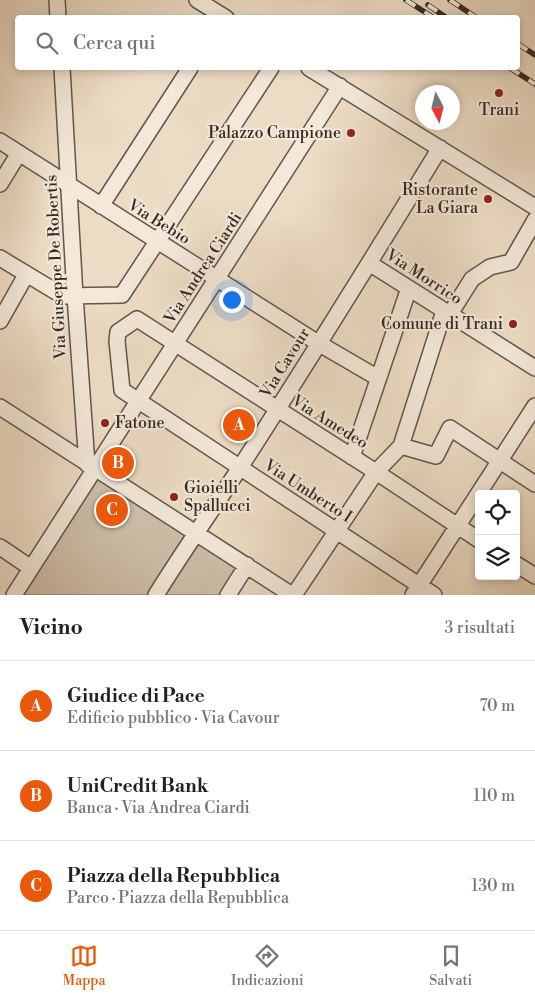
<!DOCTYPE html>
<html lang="it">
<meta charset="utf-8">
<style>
:root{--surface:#fff;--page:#f2f2f2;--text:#202124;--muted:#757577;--line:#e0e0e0;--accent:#ea580c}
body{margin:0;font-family:"Libre Bodoni",serif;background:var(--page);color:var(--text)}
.controls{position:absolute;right:15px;bottom:15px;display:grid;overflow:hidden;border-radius:5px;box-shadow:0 2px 8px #0003}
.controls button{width:45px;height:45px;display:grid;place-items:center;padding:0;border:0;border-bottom:1px solid var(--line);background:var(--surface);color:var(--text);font:25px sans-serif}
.compass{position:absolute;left:415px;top:85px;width:45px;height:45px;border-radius:50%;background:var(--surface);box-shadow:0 2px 8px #0003;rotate:173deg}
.you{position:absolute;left:231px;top:299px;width:18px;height:18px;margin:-12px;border:4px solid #fff;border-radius:50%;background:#1a73e8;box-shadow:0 0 0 8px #1a73e833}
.badge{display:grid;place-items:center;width:32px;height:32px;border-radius:50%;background:var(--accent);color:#fff;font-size:16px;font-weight:700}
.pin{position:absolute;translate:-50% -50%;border:2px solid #fff;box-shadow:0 1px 5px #0006}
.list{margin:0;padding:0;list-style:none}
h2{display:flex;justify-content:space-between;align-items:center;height:65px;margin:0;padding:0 20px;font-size:21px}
h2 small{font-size:16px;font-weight:400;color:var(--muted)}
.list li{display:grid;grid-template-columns:32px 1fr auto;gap:15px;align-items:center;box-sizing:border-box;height:90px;padding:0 20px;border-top:1px solid var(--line)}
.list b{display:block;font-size:19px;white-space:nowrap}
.list p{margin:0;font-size:16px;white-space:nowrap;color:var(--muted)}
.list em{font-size:16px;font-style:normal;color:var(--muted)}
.icon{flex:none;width:28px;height:28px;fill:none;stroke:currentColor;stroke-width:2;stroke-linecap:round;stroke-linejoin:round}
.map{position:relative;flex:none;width:535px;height:595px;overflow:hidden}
.search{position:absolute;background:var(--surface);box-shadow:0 2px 8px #0003;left:15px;right:15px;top:15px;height:55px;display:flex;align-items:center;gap:12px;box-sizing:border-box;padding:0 18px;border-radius:5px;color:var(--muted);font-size:19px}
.sheet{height:335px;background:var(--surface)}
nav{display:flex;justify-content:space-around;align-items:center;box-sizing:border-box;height:70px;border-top:1px solid var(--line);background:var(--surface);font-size:14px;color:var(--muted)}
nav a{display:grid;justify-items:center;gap:2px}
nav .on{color:var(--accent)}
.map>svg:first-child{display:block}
</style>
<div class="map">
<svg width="535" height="595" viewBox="0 0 535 595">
<rect width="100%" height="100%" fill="#eddcc5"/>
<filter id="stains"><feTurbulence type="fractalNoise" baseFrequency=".004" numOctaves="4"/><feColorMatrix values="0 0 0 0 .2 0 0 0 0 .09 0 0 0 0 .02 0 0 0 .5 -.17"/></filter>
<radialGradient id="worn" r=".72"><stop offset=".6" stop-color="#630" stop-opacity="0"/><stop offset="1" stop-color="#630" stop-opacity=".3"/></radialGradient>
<path fill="#cebea9" stroke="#817466" d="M 98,479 L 103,480 L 236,566 L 238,571 L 224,595 L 20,595 L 92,482 Z"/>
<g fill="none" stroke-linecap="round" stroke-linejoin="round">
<defs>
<path id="minor" d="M 57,0 L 58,18
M 197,0 L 226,18
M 62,68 L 75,296 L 87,464
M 309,68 L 535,207
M 0,141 L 318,343 L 378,378
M 0,184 L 19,153
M 101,206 L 190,68
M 0,258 L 63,296 L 122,295 L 271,68
M 369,263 L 535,368
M 450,314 L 472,279 L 490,267 L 511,262 L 535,220
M 0,321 L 26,275
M 0,407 L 292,595
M 401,446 L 436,456 L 450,428 L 535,484
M 352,457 L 409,288
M 0,547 L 31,568
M 516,564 L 535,576
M 14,595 L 340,86
M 156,595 C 183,551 213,509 241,466 C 309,361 375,254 440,148
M 228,595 L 247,565
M 294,595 L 376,472 L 401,446 L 444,311
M 413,595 L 535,406
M 434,595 L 122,390 L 117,341 L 118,332 L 137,319 L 376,472 L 479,540"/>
</defs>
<use href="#minor" stroke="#62564c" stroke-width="18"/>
<use href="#minor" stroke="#f3e8d9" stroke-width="15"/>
<defs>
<path id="rail" d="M 406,0 L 434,18
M 450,0 L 477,18
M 428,5 L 447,18
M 518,44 L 535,55
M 510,68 L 535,84"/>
</defs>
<use href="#rail" stroke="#342923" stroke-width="5.5"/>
<use href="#rail" stroke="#f3e8d9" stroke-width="4" stroke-dasharray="11" stroke-linecap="butt"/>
</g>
<g fill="#8f2418" stroke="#f3e8d9" stroke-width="2">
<circle cx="499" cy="93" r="5"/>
<circle cx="351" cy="133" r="5"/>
<circle cx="488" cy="199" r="5"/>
<circle cx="513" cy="324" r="5"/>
<circle cx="105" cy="423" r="5"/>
<circle cx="174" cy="497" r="5"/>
</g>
<g text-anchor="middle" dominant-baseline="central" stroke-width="4.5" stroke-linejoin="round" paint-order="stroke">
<g font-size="16" fill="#342923" stroke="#f3e8d9" text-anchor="end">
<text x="499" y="110" text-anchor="middle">Trani</text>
<text x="341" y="133">Palazzo Campione</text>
<text x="478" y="190">Ristorante<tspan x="478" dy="18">La Giara</tspan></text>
<text x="503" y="324">Comune di Trani</text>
<text x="115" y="423" text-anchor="start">Fatone</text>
<text x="184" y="488" text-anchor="start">Gioielli<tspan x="184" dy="18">Spallucci</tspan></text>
</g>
<g font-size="16" fill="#342923" stroke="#f3e8d9">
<text transform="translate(159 222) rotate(32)">Via Bebio</text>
<text transform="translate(56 267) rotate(-93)">Via Giuseppe De Robertis</text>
<text transform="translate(203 268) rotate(-57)">Via Andrea Ciardi</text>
<text transform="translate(424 277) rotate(33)">Via Morrico</text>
<text transform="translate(285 363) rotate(-58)">Via Cavour</text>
<text transform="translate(330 422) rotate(32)">Via Amedeo</text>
<text transform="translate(308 491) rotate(33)">Via Umberto I</text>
</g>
</g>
<rect width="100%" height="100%" filter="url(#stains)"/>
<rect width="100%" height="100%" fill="url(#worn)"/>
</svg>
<div class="controls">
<button><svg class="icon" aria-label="locate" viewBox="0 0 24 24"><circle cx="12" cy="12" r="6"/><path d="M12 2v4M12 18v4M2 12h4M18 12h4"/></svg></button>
<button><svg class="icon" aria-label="layers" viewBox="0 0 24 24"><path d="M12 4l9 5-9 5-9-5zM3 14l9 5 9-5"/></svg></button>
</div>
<svg class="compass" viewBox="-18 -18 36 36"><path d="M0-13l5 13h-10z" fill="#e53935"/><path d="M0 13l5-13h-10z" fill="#757577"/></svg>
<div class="you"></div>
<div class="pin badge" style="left:239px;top:425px">A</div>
<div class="pin badge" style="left:118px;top:463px">B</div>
<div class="pin badge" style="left:112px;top:510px">C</div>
<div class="search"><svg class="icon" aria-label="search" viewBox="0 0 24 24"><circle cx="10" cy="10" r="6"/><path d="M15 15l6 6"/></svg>Cerca qui</div>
</div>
<section class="sheet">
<h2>Vicino<small>3 risultati</small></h2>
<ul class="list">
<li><span class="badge">A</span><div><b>Giudice di Pace</b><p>Edificio pubblico · Via Cavour</p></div><em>70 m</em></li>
<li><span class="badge">B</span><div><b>UniCredit Bank</b><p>Banca · Via Andrea Ciardi</p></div><em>110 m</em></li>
<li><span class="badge">C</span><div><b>Piazza della Repubblica</b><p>Parco · Piazza della Repubblica</p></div><em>130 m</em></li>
</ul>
</section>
<nav>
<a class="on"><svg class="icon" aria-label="map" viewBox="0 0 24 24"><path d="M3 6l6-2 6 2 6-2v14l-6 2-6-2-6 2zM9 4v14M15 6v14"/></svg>Mappa</a>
<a><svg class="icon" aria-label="directions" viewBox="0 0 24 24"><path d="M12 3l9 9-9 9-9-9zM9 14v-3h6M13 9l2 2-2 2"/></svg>Indicazioni</a>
<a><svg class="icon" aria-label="saved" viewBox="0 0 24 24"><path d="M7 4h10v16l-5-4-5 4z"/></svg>Salvati</a>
</nav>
